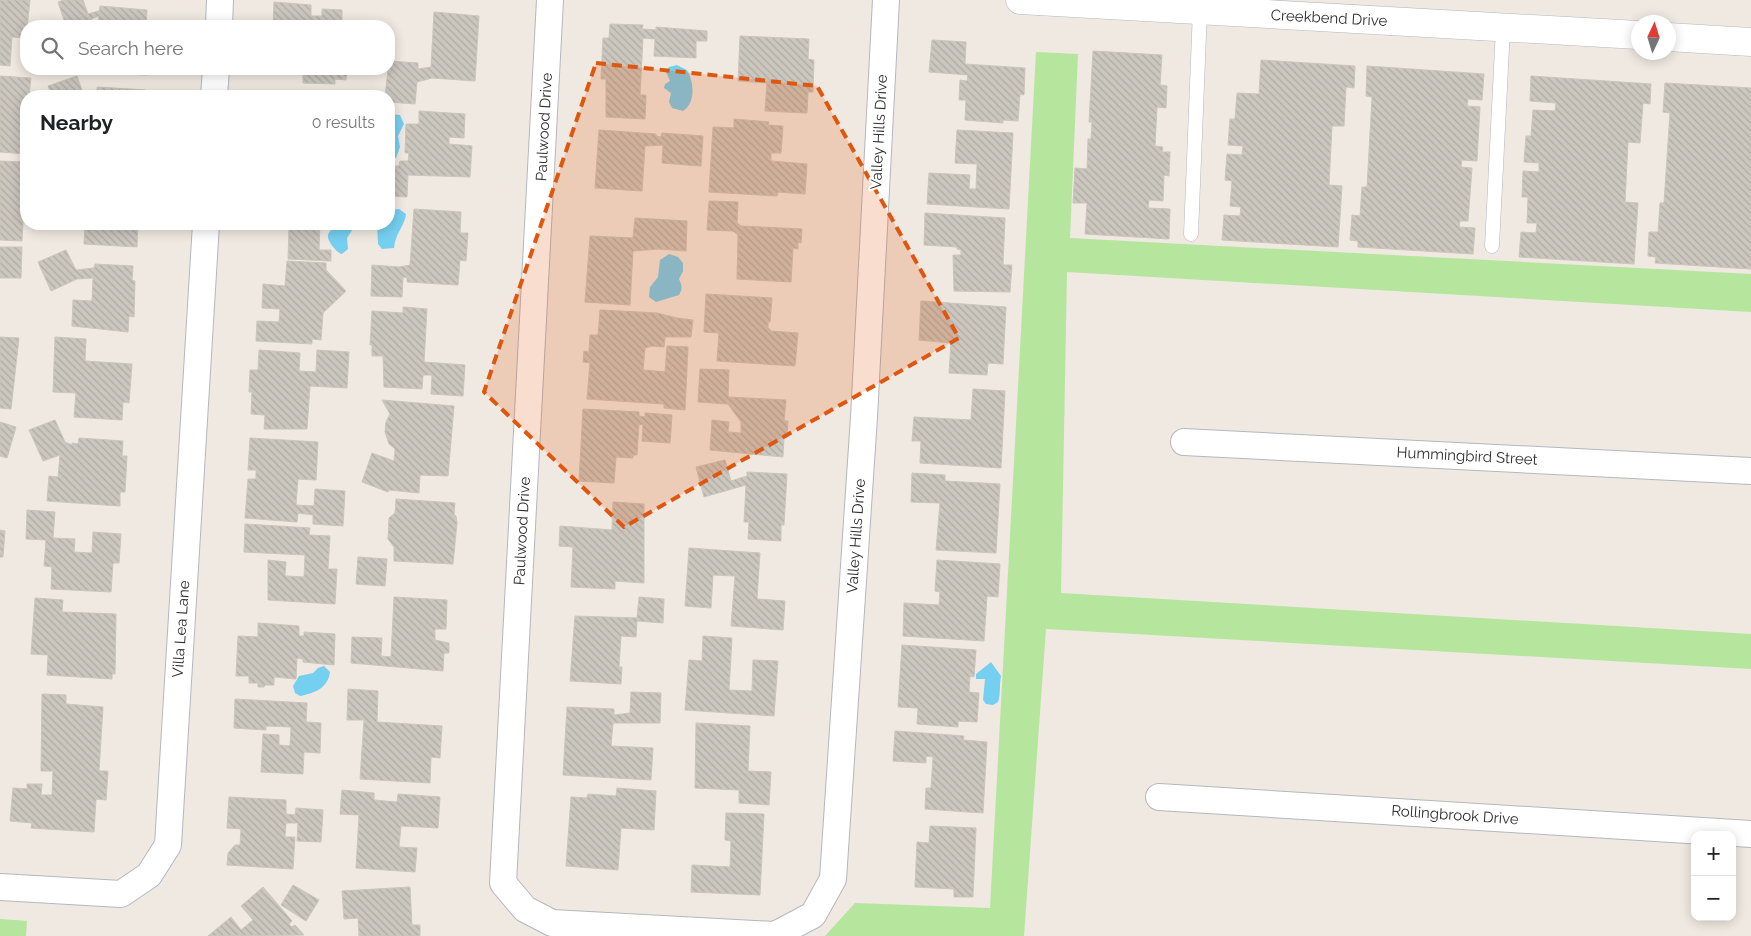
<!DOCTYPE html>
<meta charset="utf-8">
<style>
:root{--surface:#fff;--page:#f2f2f2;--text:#202124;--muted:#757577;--line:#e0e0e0}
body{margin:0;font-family:Raleway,sans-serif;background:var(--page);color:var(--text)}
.controls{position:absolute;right:15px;bottom:15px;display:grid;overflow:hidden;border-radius:10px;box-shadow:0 2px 12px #0003}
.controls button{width:45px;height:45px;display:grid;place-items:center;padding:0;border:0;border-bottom:1px solid var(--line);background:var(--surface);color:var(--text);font:25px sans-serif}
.compass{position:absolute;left:1631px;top:15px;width:45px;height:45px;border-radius:50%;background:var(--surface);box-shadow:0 2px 12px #0003;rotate:4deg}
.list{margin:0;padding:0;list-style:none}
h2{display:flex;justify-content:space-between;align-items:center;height:65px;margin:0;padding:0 20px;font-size:21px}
h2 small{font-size:16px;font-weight:400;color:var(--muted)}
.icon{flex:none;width:28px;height:28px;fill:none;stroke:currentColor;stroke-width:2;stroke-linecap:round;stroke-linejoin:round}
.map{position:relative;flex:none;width:1751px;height:936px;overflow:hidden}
.search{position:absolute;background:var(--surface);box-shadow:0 2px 12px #0003;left:20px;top:20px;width:375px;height:55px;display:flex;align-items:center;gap:12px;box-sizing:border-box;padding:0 18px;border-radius:20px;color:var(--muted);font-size:19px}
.panel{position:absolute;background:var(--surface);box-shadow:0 2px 12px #0003;left:20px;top:90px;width:375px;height:140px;border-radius:20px}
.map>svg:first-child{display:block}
</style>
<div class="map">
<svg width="1751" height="936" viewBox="0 0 1751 936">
<defs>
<pattern id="building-back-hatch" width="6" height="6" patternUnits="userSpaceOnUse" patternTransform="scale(1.25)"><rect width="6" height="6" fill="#cbc7bf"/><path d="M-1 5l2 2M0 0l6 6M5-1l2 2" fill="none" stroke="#afaba4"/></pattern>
</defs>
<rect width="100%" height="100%" fill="#efe9e1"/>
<path fill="#b6e59e" d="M 1036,52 L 1078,54 L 1070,238 L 1751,274 L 1751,312 L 1067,272 L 1061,593 L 1751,634 L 1751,669 L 1046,629 L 1024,936 L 825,936 L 855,903 L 990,908 Z
M 0,919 L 27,921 L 26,936 L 0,936 Z"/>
<path fill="#75cff0" d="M 677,65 L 687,70 C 694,82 696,103 683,111 L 672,108 L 669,102 L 671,93 L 664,88 L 665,84 L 670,81 L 666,72 L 669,67 Z
M 389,114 L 400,115 L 404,124 L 398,136 L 400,147 L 396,158 L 389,157 Z
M 399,209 L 406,214 C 405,225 395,234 394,248 L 382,249 L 378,244 L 377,224 L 389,224 L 389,210 Z
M 336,224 L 356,224 L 347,238 L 348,249 L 342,254 C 337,253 327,241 328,235 C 329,231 334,228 336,224 Z
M 669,254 L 678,257 L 683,263 L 683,271 L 679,279 C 682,286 683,288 679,295 L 656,302 L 649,297 L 650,287 L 658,277 L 660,260 Z
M 991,662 L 1001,676 C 999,685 1001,695 998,702 L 993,705 L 986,704 L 983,700 L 985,679 L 976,679 L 976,674 Z
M 324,666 L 330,672 C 328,688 315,693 300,696 L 295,693 L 293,686 L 299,676 L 313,673 L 318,668 Z"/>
<path fill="url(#building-back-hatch)" stroke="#cbc5ba" d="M 0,0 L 30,0 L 26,38 L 12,37 L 10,66 L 0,65 Z
M 64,0 L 83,0 L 88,14 L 99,11 L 100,6 L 147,10 L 146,25 L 150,26 L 106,26 L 106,23 L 98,23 L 99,16 L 91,19 L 93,23 L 84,26 L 66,26 L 58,2 Z
M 274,2 L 311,5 L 311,16 L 322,16 L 322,9 L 342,10 L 342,26 L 273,26 Z
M 434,12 L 479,16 L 475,81 L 432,78 L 417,82 L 415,104 L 389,102 L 389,96 L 385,96 L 389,61 L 418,63 L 418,69 L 431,67 Z
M 610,24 L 643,25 L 642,29 L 656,30 L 656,27 L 707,31 L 707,41 L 696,41 L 696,58 L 654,56 L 655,39 L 643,38 L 640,95 L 646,95 L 645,119 L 606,117 L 606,79 L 601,79 L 603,38 L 609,38 Z
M 740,36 L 809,39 L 808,59 L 814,60 L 813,92 L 808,92 L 807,113 L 765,111 L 767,83 L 738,81 Z
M 932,40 L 966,42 L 965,64 L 1025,68 L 1024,95 L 1020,94 L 1018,121 L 1003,120 L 1003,123 L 965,120 L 966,100 L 959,100 L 960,80 L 967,81 L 968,75 L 929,72 Z
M 1093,51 L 1162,55 L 1160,85 L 1167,86 L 1166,108 L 1157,107 L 1155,146 L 1163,147 L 1162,152 L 1170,152 L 1169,176 L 1164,175 L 1163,201 L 1149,200 L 1148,208 L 1170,209 L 1169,239 L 1085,234 L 1087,203 L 1073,203 L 1075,168 L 1087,169 L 1088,139 L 1091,139 L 1092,122 L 1089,122 Z
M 1261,60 L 1355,66 L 1354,88 L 1346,87 L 1344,126 L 1332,126 L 1329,185 L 1342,186 L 1338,247 L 1222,240 L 1224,215 L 1240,216 L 1241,207 L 1230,206 L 1232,181 L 1225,180 L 1227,154 L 1242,155 L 1243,146 L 1228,145 L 1230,119 L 1235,119 L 1237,93 L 1259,94 Z
M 1367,66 L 1484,74 L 1482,100 L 1468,99 L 1467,106 L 1480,107 L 1477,161 L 1462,160 L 1461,167 L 1472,168 L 1468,221 L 1460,221 L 1459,227 L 1475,228 L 1473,254 L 1358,247 L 1358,241 L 1350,240 L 1352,215 L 1360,216 L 1362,187 L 1367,187 L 1372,97 L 1366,96 Z
M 103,69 L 147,69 L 147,75 L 103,73 Z
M 303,69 L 347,69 L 346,80 L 335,79 L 335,84 L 303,83 Z
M 0,76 L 31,78 L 29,96 L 26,96 L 26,154 L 0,152 Z
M 77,76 L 84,96 L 52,96 L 48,86 Z
M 1531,76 L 1651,84 L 1650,104 L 1643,103 L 1640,143 L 1628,142 L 1625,202 L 1638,203 L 1634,264 L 1519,257 L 1521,232 L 1536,233 L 1537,223 L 1527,223 L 1528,197 L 1522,197 L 1523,171 L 1539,172 L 1539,163 L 1524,162 L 1526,136 L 1531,136 L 1533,110 L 1555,111 L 1556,103 L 1530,101 Z
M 1665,83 L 1751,88 L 1751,269 L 1655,263 L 1656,257 L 1648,256 L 1649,232 L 1658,232 L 1660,203 L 1664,203 L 1670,113 L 1663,112 Z
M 97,87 L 146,90 L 145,96 L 88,96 L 97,93 Z
M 419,111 L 465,114 L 464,138 L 449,137 L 449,144 L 472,146 L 470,177 L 408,175 L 407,197 L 389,196 L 389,166 L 399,166 L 400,161 L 408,161 L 409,153 L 405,153 L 406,124 L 419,124 Z
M 734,119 L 769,122 L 768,125 L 783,126 L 781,153 L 771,153 L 771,161 L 807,164 L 805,194 L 778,192 L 777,196 L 709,192 L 713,127 L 734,128 Z
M 599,130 L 656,134 L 656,136 L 661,137 L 662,133 L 703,136 L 701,166 L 662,163 L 663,145 L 645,146 L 642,191 L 595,188 Z
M 957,130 L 1013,133 L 1009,209 L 927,204 L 929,173 L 970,175 L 969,189 L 976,189 L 977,164 L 955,163 Z
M 0,161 L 26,162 L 22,241 L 0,240 Z
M 709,201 L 738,202 L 737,223 L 741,226 L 802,229 L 801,243 L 798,242 L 798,249 L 793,248 L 791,282 L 737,279 L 738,235 L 733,231 L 707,230 Z
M 414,209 L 461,212 L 460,233 L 468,233 L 466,261 L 460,260 L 458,285 L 407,282 L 407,278 L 403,277 L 402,297 L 371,296 L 372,265 L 399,267 L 410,265 Z
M 925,213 L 1005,218 L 1003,265 L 1012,265 L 1010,292 L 954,291 L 953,255 L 961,255 L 961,250 L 957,249 L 957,247 L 924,245 Z
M 635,218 L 687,221 L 686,251 L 659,249 L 633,251 L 630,305 L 585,302 L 590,236 L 633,238 Z
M 85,224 L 138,224 L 137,247 L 84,244 Z
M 292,224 L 320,224 L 319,250 L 331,250 L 331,261 L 288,259 L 289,228 L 292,228 Z
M 0,247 L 22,247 L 21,278 L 0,278 Z
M 66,250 L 76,270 L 94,268 L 95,264 L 133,266 L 132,280 L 135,281 L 134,317 L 129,316 L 128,332 L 72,326 L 73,300 L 92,301 L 93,278 L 77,279 L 51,291 L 38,262 Z
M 287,261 L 326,263 L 326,270 L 346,291 L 323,313 L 321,340 L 312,339 L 312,344 L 256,341 L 257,321 L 279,322 L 280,309 L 262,308 L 263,284 L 285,286 Z
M 706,294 L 772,298 L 770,322 L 768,322 L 768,328 L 770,329 L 770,331 L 798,333 L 795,366 L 717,361 L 719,333 L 704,332 Z
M 921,301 L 1006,307 L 1003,364 L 988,363 L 987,375 L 949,373 L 951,343 L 919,340 Z
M 403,307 L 427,309 L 424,362 L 465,365 L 463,396 L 431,394 L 432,375 L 423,375 L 422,389 L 384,387 L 383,356 L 372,356 L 372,345 L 370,345 L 372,311 L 403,313 Z
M 600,310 L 657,313 L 677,318 L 693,320 L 691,337 L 665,337 L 664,347 L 652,346 L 645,348 L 643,370 L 665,372 L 667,346 L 688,347 L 685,410 L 664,408 L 664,404 L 587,399 L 590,363 L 583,362 L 584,351 L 589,352 L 590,335 L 598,335 Z
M 0,337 L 19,338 L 11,409 L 0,408 Z
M 55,337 L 86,339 L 85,361 L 132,364 L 129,403 L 123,402 L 122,420 L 74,417 L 76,393 L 53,392 Z
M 259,350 L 300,353 L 299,371 L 316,372 L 317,350 L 349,352 L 347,388 L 310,386 L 307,429 L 264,429 L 265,415 L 251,414 L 252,392 L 249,392 L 250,370 L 258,370 Z
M 700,369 L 729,370 L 728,397 L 786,400 L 784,421 L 788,421 L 787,437 L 784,437 L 783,457 L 710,450 L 712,420 L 729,422 L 728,432 L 741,433 L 741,422 L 728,404 L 698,402 Z
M 973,389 L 1005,391 L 1001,468 L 920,463 L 921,441 L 912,441 L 914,417 L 971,420 Z
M 382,400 L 454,406 L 448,476 L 420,475 L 419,493 L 389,490 L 388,492 L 362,482 L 372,453 L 394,461 L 395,449 L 389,444 L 385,432 L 386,422 L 390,414 Z
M 583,409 L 639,412 L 639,416 L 645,417 L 645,413 L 672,415 L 670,443 L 642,441 L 643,425 L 639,424 L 637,455 L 633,455 L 633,458 L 616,457 L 614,483 L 579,481 Z
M 55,420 L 65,442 L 72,445 L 72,443 L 78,444 L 79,438 L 123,441 L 122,456 L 127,456 L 125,492 L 120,492 L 120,506 L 47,501 L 49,476 L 58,477 L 60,455 L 43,461 L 29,430 Z
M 0,422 L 16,427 L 7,458 L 0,456 Z
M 250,438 L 318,442 L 316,480 L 298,479 L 296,505 L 314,506 L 315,489 L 345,491 L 343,526 L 313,524 L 313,515 L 298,513 L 297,522 L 245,518 L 248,479 L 256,479 L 256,470 L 248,470 Z
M 725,460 L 731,481 L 747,476 L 747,472 L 787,474 L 784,525 L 781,525 L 781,541 L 748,539 L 749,522 L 744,522 L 746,485 L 704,497 L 696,467 Z
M 912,473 L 945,475 L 945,481 L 1000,484 L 996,553 L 936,550 L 940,503 L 911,502 Z
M 396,499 L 455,503 L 454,515 L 456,516 L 457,523 L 453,564 L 394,561 L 394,547 L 388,539 L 389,518 L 395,513 Z
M 613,502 L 644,504 L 644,583 L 615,581 L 615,589 L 571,587 L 573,547 L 559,546 L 560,526 L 612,530 Z
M 27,510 L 55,512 L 53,538 L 75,539 L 74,552 L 92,553 L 93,532 L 121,534 L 119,563 L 113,563 L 111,592 L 51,589 L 52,567 L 44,566 L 46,540 L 26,539 Z
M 245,524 L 310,528 L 309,535 L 330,536 L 328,569 L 337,569 L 335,604 L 268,600 L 268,560 L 286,562 L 285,576 L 304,577 L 305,555 L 244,552 Z
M 0,530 L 5,531 L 3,557 L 0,557 Z
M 689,548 L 760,553 L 757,599 L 785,601 L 783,630 L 731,626 L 735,576 L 713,575 L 711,608 L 685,606 Z
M 358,557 L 387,559 L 385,586 L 356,584 Z
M 937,560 L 1000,564 L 998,597 L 987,596 L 984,641 L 903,636 L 904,603 L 939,605 L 940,592 L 935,591 Z
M 394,597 L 447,600 L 446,629 L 435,629 L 435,640 L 449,643 L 449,653 L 444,653 L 443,671 L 351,663 L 352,637 L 382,638 L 381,656 L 391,657 Z
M 639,597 L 664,599 L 663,623 L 637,621 L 636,637 L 621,636 L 619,667 L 622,667 L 621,684 L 570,681 L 575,616 L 637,618 Z
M 35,598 L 63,600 L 62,612 L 116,614 L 115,674 L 112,674 L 112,679 L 47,675 L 48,655 L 31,654 Z
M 258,623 L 299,626 L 299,636 L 304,636 L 304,632 L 335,634 L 334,665 L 303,662 L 303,659 L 297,658 L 296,679 L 274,677 L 274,685 L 265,685 L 264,687 L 258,687 L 258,683 L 249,683 L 249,676 L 236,676 L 238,636 L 258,637 Z
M 703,636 L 732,638 L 729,690 L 752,691 L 753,660 L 778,661 L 774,716 L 685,710 L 689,660 L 702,661 Z
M 902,645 L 976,650 L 974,677 L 970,676 L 969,692 L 979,693 L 977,722 L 958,721 L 958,727 L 917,724 L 918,708 L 898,707 Z
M 348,689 L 378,691 L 377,722 L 442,726 L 440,758 L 431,757 L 430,783 L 360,779 L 364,720 L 347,720 Z
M 631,692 L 661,693 L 660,723 L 613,723 L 611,746 L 653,748 L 651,780 L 563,775 L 567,707 L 614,709 L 614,715 L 630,713 Z
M 42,694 L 66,695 L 66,704 L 103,707 L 99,771 L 108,771 L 106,800 L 96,799 L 94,832 L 31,828 L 32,823 L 10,821 L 13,788 L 27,789 L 27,784 L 42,784 L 41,795 L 52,795 L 53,771 L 41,771 Z
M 235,699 L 307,703 L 306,722 L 321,723 L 320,753 L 304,752 L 303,774 L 261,772 L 263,734 L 279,735 L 279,745 L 290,746 L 291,727 L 266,726 L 266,730 L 234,728 Z
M 696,723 L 750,726 L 748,771 L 771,772 L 769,805 L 739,803 L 739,790 L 695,788 Z
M 895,731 L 964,736 L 963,740 L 987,742 L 983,813 L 925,809 L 926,788 L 931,788 L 933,757 L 926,756 L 926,763 L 893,761 Z
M 617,788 L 656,791 L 654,830 L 621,828 L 618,870 L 566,866 L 571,797 L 587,798 L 588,794 L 616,796 Z
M 342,790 L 374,793 L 374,800 L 397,802 L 398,794 L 440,797 L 438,828 L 401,826 L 399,847 L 417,848 L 415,872 L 356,868 L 359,815 L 340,814 Z
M 229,797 L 286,800 L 286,814 L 295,815 L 296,808 L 323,810 L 321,842 L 297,841 L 298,823 L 286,823 L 285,837 L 295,837 L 293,869 L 227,865 L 228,853 L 235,845 L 240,845 L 241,829 L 227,828 Z
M 726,813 L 764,814 L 760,895 L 691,892 L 692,865 L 730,867 L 731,841 L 725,840 Z
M 930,826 L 976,828 L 973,897 L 954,897 L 954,889 L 915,887 L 917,842 L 929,843 Z
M 293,885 L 319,900 L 306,921 L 281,905 Z
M 263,887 L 292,921 L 289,924 L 292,927 L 295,925 L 304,935 L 208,936 L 231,917 L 241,930 L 253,920 L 241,906 Z
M 410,887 L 412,925 L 420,925 L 420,936 L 359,936 L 358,918 L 344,919 L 342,891 Z"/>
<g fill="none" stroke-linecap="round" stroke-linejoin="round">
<defs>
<path id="lane" d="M 1191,234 L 1200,10
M 1492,246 L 1503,28"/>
<path id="street" d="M 550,0 L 503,883 L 525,909 L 552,923 L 775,935 L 813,915 L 833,879 L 864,417 L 886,0
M 219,26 L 220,0
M 214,96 L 216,69
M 1184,442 L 1751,471
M 1159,797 L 1751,834
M 0,887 L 121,894 L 149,875 L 168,845 L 206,224"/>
<path id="secondary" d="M 1020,0 L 1638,35
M 1668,37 L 1751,42"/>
</defs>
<use href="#lane" stroke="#b4b7c1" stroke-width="15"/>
<use href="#street" stroke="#b4b7c1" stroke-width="28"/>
<use href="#secondary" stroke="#b4b7c1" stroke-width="29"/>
<use href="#lane" stroke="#fff" stroke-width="14"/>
<use href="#street" stroke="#fff" stroke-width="26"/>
<use href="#secondary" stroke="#fff" stroke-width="28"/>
</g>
<path fill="#df570e" fill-opacity="0.2" stroke="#df570e" stroke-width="4" stroke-dasharray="10 6" stroke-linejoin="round" d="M 596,63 L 817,86 L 959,338 L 624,527 L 484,392 Z"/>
<g text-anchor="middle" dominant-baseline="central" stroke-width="4.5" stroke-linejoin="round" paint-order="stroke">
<g font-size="15" fill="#2e2e2e" stroke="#fff">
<text transform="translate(1329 18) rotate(3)">Creekbend Drive</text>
<text transform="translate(544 127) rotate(-87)">Paulwood Drive</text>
<text transform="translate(879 132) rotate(-87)">Valley Hills Drive</text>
<text transform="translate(1467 456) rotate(3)">Hummingbird Street</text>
<text transform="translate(522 531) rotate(-87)">Paulwood Drive</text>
<text transform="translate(856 536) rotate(-86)">Valley Hills Drive</text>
<text transform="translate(181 629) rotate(-86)">Villa Lea Lane</text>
<text transform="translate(1455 815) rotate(4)">Rollingbrook Drive</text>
</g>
</g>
</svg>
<div class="controls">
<button>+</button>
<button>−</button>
</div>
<svg class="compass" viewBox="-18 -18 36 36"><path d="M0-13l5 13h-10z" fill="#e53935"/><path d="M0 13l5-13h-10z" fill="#757577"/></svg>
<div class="search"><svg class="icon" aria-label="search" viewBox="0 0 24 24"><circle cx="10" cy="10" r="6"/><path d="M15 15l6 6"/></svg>Search here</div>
<section class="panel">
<h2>Nearby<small>0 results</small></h2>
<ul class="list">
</ul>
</section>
</div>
